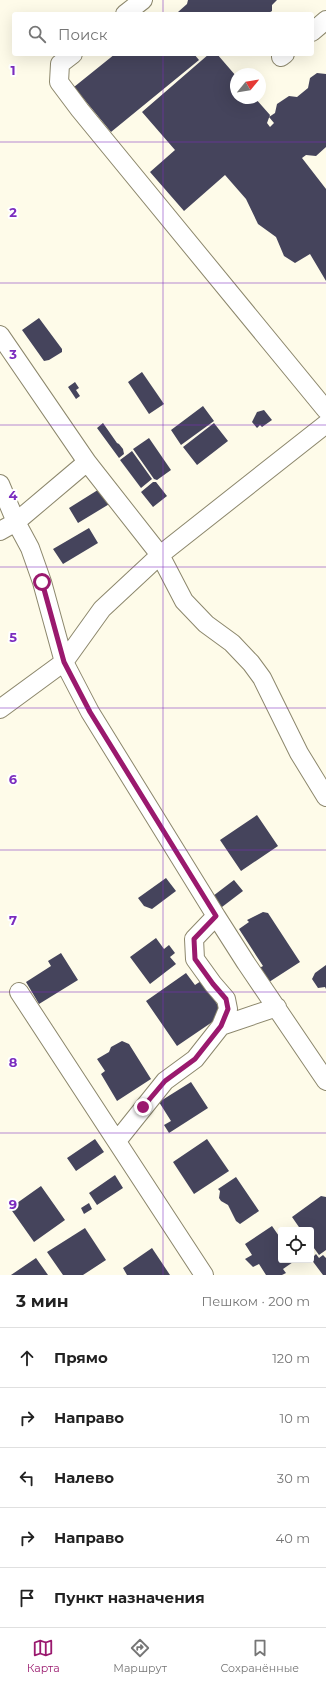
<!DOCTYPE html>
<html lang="ru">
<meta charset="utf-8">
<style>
:root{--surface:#fff;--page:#f6f6f6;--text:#222;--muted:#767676;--line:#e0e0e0;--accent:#9a196e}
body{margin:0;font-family:Montserrat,sans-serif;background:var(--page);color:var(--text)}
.controls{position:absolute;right:12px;bottom:12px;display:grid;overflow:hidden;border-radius:4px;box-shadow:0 4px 16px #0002}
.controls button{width:36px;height:36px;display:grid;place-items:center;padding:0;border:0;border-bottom:1px solid var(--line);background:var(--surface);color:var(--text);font:20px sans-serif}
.compass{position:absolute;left:230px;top:68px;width:36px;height:36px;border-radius:50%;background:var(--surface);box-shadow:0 4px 16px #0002;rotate:60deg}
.stop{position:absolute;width:12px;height:12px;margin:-9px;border:3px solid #9a196e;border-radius:50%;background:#fff}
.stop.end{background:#9a196e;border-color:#fff;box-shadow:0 1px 4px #0008}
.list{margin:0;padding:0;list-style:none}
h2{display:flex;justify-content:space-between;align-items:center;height:52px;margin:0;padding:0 16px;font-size:17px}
h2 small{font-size:13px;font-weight:400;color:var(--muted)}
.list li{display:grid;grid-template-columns:26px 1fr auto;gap:12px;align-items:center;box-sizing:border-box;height:60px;padding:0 16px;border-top:1px solid var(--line)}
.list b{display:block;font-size:15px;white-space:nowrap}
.list em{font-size:13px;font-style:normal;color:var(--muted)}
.icon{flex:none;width:22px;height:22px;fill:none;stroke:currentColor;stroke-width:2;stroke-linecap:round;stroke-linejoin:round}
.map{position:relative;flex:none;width:326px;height:1275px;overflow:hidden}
.search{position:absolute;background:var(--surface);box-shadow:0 4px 16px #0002;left:12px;right:12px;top:12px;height:44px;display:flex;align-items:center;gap:10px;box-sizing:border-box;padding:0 14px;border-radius:4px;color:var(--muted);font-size:15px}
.sheet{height:352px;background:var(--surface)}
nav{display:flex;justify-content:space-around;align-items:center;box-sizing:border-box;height:56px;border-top:1px solid var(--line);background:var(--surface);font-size:11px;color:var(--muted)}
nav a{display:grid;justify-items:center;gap:2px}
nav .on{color:var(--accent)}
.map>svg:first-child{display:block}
</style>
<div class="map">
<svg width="326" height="1275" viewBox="0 0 326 1275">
<rect width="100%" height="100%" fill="#fefbe9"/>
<path fill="#45445c" d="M 188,0 L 277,0 L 272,5 L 272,11 L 267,14 L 180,14 L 178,12 L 187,4 Z
M 115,54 L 194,54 L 199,60 L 111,132 L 74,87 Z
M 209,54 L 217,54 L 236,76 L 236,98 L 255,98 L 270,115 L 267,123 L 270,127 L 274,123 L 269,117 L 275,113 L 277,104 L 289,96 L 297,97 L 308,88 L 310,78 L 317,73 L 326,74 L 326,147 L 316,156 L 306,155 L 302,158 L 326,189 L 326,281 L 310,254 L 295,263 L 284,256 L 276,237 L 258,224 L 246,199 L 225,175 L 184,211 L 150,172 L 175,150 L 142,112 Z
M 39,318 L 62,349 L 62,352 L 49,360 L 44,361 L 22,330 Z
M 142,372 L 164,404 L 149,414 L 128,382 Z
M 75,382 L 79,388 L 76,390 L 80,396 L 76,399 L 68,387 Z
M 203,406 L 214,421 L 181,445 L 171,430 Z
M 264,410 L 272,420 L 262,427 L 260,425 L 257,428 L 252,422 L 257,412 Z
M 103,423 L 117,443 L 119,444 L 123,449 L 124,454 L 119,458 L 97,428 Z
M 214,423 L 228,441 L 197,465 L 183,447 Z
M 149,438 L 171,470 L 157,480 L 154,479 L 133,449 Z
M 132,451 L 152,479 L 141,488 L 120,460 Z
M 153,482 L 156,482 L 167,496 L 153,507 L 141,492 Z
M 101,488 L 111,503 L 78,523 L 69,508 Z
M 89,528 L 98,543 L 63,564 L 53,549 Z
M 257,815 L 278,846 L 241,871 L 220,840 Z
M 166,878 L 176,891 L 152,909 L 144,906 L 138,898 Z
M 234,880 L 243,891 L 222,907 L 215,903 L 213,896 Z
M 263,912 L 268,913 L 300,962 L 266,984 L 256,970 L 263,966 L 239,929 L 249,922 L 247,920 Z
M 156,938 L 164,949 L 169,945 L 175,953 L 170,957 L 176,964 L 150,984 L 130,957 Z
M 61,953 L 78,980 L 39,1004 L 26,982 L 51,966 L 48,961 Z
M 326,965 L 326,989 L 325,987 L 318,988 L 312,979 L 315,973 Z
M 186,973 L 195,985 L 201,981 L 224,1014 L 177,1046 L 146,1001 Z
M 122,1041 L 129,1044 L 151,1079 L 117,1101 L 101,1074 L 105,1071 L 97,1059 L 109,1052 L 111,1047 Z
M 191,1082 L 208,1108 L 169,1133 L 164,1125 L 171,1121 L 159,1102 Z
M 95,1139 L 104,1152 L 76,1171 L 67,1158 Z
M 207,1139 L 229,1171 L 194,1194 L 173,1162 Z
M 115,1175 L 123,1188 L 97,1205 L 89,1193 Z
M 236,1177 L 259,1211 L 240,1224 L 236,1221 L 228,1205 L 221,1201 L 219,1198 L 220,1191 L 218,1189 Z
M 41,1186 L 65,1220 L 34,1242 L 10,1208 Z
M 321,1196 L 326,1197 L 326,1250 L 319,1255 L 311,1244 L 311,1230 L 301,1230 L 292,1217 Z
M 89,1203 L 92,1209 L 84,1214 L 81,1208 Z
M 272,1226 L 281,1239 L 281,1260 L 296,1260 L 283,1269 L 286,1273 L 282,1275 L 266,1275 L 259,1264 L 253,1267 L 245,1259 L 252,1255 L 245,1244 Z
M 85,1228 L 106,1260 L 83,1275 L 63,1275 L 47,1252 Z
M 152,1248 L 170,1275 L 127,1275 L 123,1268 Z
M 316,1254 L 319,1258 L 323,1255 L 326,1258 L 326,1275 L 323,1275 L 311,1259 Z
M 36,1258 L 48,1275 L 11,1275 Z"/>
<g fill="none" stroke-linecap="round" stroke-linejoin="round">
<defs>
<path id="street" d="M 125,14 L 143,0
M 312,32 L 326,20
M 73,54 L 60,64 L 59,82 L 80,110 L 326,410
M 281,57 L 285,54
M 0,335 L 87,462 L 16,522 L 0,531
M 87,462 L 160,555 L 184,601 L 206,624 L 232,643 L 251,663 L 262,678 L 299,753 L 326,797
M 0,484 L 16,522 L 30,548 L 42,582 L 64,662 L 90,712 L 216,916
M 0,709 L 64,662 L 102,609 L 160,555 L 326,424
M 19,992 L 204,1275
M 221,1026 L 277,1007
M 117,1141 L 165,1081 L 195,1059 L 221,1026 L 228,1009 L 226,999 L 213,984 L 195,959 L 194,939 L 216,916 L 246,963 L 326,1081"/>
</defs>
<use href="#street" stroke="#8c876c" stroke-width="20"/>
<use href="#street" stroke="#fff" stroke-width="18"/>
</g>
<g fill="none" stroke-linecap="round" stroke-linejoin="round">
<path stroke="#9a196e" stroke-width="5" d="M 42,582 L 64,662 L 90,712 L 216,916 L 194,939 L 195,959 L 213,984 L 226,999 L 228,1009 L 221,1026 L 195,1059 L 165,1081 L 143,1107"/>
</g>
<path fill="none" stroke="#7b2cbf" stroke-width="1" stroke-opacity="0.55" d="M 163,0 L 163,14M 163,54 L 163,1275M 0,142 L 326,142M 0,283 L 326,283M 0,425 L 326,425M 0,567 L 326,567M 0,708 L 326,708M 0,850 L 326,850M 0,992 L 326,992M 0,1133 L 326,1133"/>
<g font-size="13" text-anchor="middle" font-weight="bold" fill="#7b2cbf" stroke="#fff" stroke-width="4" stroke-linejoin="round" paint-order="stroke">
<text x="13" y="75">1</text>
<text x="13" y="217">2</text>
<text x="13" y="359">3</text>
<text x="13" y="500">4</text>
<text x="13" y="642">5</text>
<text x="13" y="784">6</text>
<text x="13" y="925">7</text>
<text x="13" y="1067">8</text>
<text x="13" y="1209">9</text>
</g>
</svg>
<div class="controls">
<button><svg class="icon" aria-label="locate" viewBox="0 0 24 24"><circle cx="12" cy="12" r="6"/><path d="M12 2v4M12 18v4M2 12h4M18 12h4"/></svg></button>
</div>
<svg class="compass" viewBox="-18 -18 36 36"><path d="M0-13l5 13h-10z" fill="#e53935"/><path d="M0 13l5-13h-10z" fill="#767676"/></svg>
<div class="stop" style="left:42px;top:582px"></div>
<div class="stop end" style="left:143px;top:1107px"></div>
<div class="search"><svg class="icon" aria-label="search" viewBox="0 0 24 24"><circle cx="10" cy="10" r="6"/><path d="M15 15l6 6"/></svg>Поиск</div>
</div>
<section class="sheet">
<h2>3 мин<small>Пешком · 200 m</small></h2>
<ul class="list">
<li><svg class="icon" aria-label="ahead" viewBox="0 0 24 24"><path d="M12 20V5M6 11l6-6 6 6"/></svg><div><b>Прямо</b></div><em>120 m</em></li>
<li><svg class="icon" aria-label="right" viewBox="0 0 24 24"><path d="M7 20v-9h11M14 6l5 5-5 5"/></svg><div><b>Направо</b></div><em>10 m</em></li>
<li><svg class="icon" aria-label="left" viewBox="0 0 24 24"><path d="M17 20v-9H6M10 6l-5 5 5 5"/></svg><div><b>Налево</b></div><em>30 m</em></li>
<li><svg class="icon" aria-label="right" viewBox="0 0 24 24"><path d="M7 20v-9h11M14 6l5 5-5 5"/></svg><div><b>Направо</b></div><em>40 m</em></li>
<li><svg class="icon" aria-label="arrive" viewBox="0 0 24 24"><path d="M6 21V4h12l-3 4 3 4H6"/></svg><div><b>Пункт назначения</b></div></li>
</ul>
</section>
<nav>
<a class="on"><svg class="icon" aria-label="map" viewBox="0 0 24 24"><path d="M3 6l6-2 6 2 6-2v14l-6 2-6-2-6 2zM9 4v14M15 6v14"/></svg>Карта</a>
<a><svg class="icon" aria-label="directions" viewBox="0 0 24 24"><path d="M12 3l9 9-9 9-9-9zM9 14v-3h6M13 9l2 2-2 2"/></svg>Маршрут</a>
<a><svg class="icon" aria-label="saved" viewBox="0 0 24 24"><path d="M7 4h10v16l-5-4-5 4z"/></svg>Сохранённые</a>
</nav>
